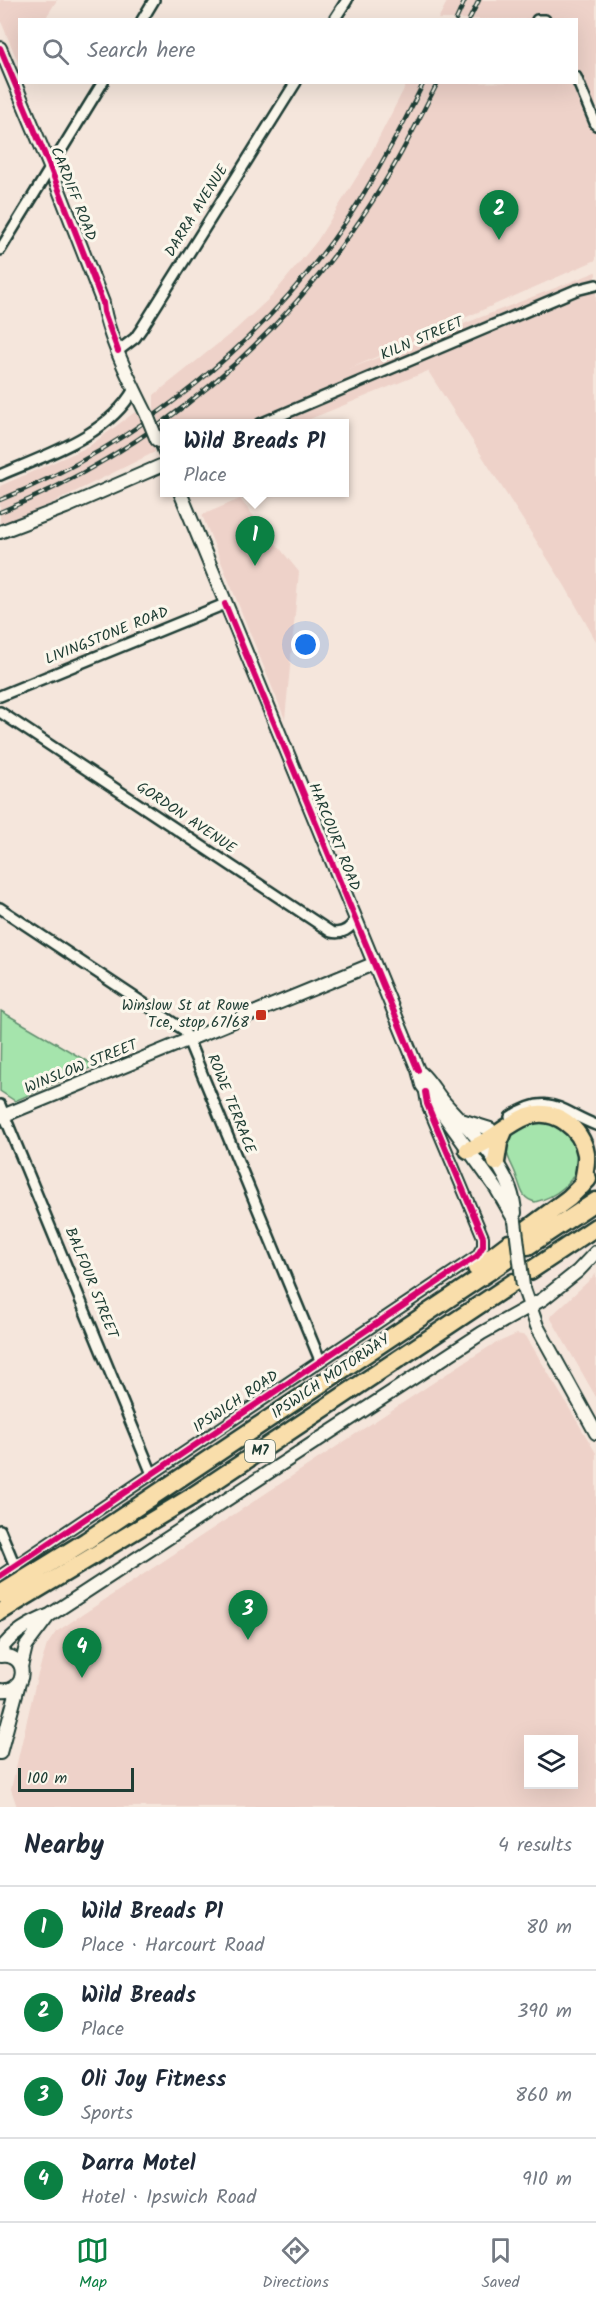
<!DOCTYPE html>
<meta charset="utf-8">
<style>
:root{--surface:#fff;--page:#f2f2f3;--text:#1f2937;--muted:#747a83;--line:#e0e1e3;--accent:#0b8043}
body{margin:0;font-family:Kalam,sans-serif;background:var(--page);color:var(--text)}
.controls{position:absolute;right:18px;bottom:18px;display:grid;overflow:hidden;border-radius:0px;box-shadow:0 6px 24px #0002}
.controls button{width:54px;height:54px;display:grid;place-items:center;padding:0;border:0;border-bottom:2px solid var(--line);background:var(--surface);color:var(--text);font:30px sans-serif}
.scale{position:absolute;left:18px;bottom:15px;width:116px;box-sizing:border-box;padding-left:6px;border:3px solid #1f3d34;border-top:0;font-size:16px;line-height:21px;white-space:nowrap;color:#1f3d34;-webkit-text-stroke:4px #fbf7ec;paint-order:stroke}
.you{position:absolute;left:306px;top:645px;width:21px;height:21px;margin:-15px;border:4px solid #fff;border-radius:50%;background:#1a73e8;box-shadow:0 0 0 9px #1a73e833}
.badge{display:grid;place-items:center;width:39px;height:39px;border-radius:50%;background:var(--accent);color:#fff;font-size:20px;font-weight:700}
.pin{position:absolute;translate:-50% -50px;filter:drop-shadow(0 2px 3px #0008)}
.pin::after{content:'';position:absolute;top:32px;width:21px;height:18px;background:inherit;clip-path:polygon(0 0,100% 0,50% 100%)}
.popup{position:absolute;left:160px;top:419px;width:189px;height:78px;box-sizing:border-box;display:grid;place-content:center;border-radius:0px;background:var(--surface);filter:drop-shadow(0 2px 4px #0005);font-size:20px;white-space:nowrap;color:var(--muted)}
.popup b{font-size:22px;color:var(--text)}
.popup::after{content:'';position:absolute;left:50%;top:100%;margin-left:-12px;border:12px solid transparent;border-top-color:var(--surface)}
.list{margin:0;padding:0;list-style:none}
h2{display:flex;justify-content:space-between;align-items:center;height:78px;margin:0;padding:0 24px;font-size:26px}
h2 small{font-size:20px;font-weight:400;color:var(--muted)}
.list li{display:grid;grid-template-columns:39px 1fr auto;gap:18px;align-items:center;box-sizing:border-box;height:84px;padding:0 24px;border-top:2px solid var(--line)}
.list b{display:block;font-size:22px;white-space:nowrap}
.list p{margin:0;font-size:20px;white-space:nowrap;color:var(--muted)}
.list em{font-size:20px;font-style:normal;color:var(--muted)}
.icon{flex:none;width:33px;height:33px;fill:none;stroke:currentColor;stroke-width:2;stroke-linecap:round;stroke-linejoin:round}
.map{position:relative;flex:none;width:596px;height:1807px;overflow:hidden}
.search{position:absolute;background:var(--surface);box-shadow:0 6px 24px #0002;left:18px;right:18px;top:18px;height:66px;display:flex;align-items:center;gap:15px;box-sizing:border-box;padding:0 21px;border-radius:0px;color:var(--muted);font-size:22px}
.sheet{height:414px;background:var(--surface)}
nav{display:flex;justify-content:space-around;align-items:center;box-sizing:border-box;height:84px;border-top:2px solid var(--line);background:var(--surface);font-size:16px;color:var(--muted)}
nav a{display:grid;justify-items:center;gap:3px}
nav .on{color:var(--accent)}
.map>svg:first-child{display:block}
</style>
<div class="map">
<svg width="596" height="1807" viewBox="0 0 596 1807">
<rect width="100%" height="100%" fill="#f5e6dc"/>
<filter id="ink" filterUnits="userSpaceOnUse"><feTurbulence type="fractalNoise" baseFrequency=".0167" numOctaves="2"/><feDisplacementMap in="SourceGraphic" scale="12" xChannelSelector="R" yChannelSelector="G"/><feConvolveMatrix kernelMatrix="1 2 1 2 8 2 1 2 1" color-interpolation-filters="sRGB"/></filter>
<g filter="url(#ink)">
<path fill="#eed2c9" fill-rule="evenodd" d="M 0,0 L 57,0 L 45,19 L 20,20 L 18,62 L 0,19 Z
M 448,0 L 596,0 L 596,260 L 349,369 L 596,272 L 596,641 L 565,586 L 428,371 L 300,423 L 165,424 L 165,436 L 154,410 L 154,395 L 235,330 L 272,296 L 317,241 L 368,159 L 407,83 L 576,82 L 576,20 L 438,19 Z
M 135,412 L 141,415 L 154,442 L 155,452 L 38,510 L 0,524 L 0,486 L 88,447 Z
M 240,499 L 299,572 L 285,719 L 202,515 Z
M 596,1274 L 596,1397 L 550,1317 Z
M 517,1334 L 526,1336 L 596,1453 L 596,1807 L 17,1807 L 11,1789 L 37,1677 L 47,1645 L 56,1632 L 460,1365 L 492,1345 ZM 528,1740 L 574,1740 L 574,1784 L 528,1784 Z"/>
<path fill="#a5e4ac" stroke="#629070" stroke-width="1.5" d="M 1,1011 L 95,1066 L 15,1101 L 0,1091 Z
M 547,1122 C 596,1144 582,1190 535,1202 C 521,1198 522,1190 517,1178 C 515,1170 510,1163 508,1156 C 504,1141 514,1128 528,1123 C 534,1121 541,1122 547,1122 Z"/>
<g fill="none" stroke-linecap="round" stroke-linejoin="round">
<defs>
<path id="street" d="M 142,20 L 154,0
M 334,20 L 347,0
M 537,20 L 545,20
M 576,77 L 596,125
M 0,250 L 103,82
M 118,351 L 135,338 L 142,328 L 296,82
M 260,424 L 576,290 L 596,285
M 0,475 C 46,455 108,436 134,389
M 0,696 L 225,604
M 0,712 L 331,932 C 342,935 350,929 355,920
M 0,908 L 184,1030 L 320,1360
M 0,1105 L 152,1474
M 510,1117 C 549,1091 560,1111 596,1125
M 0,1530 L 15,1566
M 0,1576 L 477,1256 L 483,1246 L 483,1237 L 427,1104 L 425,1092"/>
<path id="secondary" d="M 0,48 L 50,167 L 103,303 C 107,335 131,383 146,413
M 161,442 L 165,452
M 180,492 L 418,1070 L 422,1085 L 496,1188 L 515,1221
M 0,532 L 66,507 L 165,464
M 421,1073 C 430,1081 436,1093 444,1102 C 472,1134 513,1168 515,1213
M 0,1117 L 373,964
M 461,1120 L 490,1129
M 523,1286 L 537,1326 L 596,1433
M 0,1651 C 12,1633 30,1623 50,1615 L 482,1333 L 543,1299 L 578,1271 L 596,1252
M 0,1656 C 30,1652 28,1694 0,1690
M 21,1667 L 26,1646 L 47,1618
M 0,1753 L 19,1683"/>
<path id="highway" d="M 468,1150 C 491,1143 506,1124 528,1116 C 554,1107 582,1128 586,1154 C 587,1165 584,1175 582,1186
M 496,1162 L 499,1143 L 504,1131
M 526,1230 L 569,1198 L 588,1179
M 528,1246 L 596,1201
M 476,1268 L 509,1243
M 530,1271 L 596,1227
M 0,1594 L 86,1541 L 511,1257
M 0,1612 L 191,1497 L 514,1282"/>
</defs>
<use href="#street" stroke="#1f3d34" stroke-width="14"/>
<use href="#secondary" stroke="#1f3d34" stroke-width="16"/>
<use href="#highway" stroke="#1f3d34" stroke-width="21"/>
<use href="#street" stroke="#fbf7ec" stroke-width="9"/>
<use href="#secondary" stroke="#fbf7ec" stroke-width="12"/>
<use href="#highway" stroke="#f9deab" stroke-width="16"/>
<defs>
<path id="rail" d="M 456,20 L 465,0
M 469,20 L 479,0
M 0,500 C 140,443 264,343 349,217 C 377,174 401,129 424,82
M 0,512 C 153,450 283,340 372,202 C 397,164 417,123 438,82"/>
</defs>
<use href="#rail" stroke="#1f3d34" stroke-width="4.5"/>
<use href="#rail" stroke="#fbf7ec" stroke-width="2" stroke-dasharray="7" stroke-linecap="butt"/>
<defs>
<path id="secondary-bridge" d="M 146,413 L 157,440 L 161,442
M 515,1221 L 523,1286"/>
</defs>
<use href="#secondary-bridge" stroke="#1f3d34" stroke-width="16" stroke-linecap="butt"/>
<use href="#secondary-bridge" stroke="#fbf7ec" stroke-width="12"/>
<defs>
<path id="cycleway" d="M 0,48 L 50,167 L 103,303 L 104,312 L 118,351
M 225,604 L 418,1070
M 0,1576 L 477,1256 L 483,1246 L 483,1237 L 427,1104 L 425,1092"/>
</defs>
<use href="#cycleway" stroke="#fbf7ec" stroke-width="10"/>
<use href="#cycleway" stroke="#d6006c" stroke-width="6"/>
</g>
</g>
<rect fill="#c8321e" stroke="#fbf7ec" stroke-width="2" x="255" y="1009" width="12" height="12" rx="3"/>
<g text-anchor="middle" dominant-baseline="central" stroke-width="6" stroke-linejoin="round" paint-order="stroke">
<rect fill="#fbf7ec" stroke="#61756b" stroke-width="1.5" x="245" y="1440" width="30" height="22" rx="4.5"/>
<g font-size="14" font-weight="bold" fill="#1f3d34">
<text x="260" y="1451">M7</text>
</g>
<g font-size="15" fill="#1f3d34" stroke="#fbf7ec">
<text transform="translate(73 194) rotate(68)">CARDIFF ROAD</text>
<text transform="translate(197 211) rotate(-58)">DARRA AVENUE</text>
<text transform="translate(422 339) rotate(-23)">KILN STREET</text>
<text transform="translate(107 636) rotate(-22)">LIVINGSTONE ROAD</text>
<text transform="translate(186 818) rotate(34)">GORDON AVENUE</text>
<text transform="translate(334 837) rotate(68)">HARCOURT ROAD</text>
<text transform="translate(81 1067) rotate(-22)">WINSLOW STREET</text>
<text transform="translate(231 1104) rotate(68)">ROWE TERRACE</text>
<text transform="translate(91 1283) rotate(68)">BALFOUR STREET</text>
<text transform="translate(331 1377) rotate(-34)">IPSWICH MOTORWAY</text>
<text transform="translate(236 1402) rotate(-34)">IPSWICH ROAD</text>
</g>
<g font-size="15" fill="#1f3d34" stroke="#fbf7ec" text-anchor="end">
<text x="249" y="1006">Winslow St at Rowe<tspan x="249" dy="17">Tce, stop 67/68</tspan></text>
</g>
</g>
</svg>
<div class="controls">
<button><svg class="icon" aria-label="layers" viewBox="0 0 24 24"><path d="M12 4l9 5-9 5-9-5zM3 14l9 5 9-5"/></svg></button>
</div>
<div class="scale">100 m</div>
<div class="you"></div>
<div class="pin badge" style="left:255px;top:566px">1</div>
<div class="popup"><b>Wild Breads P1</b>Place</div>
<div class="pin badge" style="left:499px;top:240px">2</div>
<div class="pin badge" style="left:248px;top:1640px">3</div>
<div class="pin badge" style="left:82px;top:1678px">4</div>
<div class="search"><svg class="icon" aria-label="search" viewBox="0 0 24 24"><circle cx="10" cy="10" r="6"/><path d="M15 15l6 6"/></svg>Search here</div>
</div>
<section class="sheet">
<h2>Nearby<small>4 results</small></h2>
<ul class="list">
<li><span class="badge">1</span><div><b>Wild Breads P1</b><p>Place · Harcourt Road</p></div><em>80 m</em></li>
<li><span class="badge">2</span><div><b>Wild Breads</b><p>Place</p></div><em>390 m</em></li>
<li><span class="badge">3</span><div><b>Oli Joy Fitness</b><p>Sports</p></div><em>860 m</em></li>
<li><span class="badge">4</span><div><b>Darra Motel</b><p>Hotel · Ipswich Road</p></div><em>910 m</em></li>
</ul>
</section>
<nav>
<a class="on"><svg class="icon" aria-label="map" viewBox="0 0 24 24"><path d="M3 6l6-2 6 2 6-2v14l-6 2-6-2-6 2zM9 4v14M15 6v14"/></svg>Map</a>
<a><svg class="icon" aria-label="directions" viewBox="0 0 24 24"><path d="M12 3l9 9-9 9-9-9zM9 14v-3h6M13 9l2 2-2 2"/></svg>Directions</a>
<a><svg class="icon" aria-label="saved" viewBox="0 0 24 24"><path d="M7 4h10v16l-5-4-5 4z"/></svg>Saved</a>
</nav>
